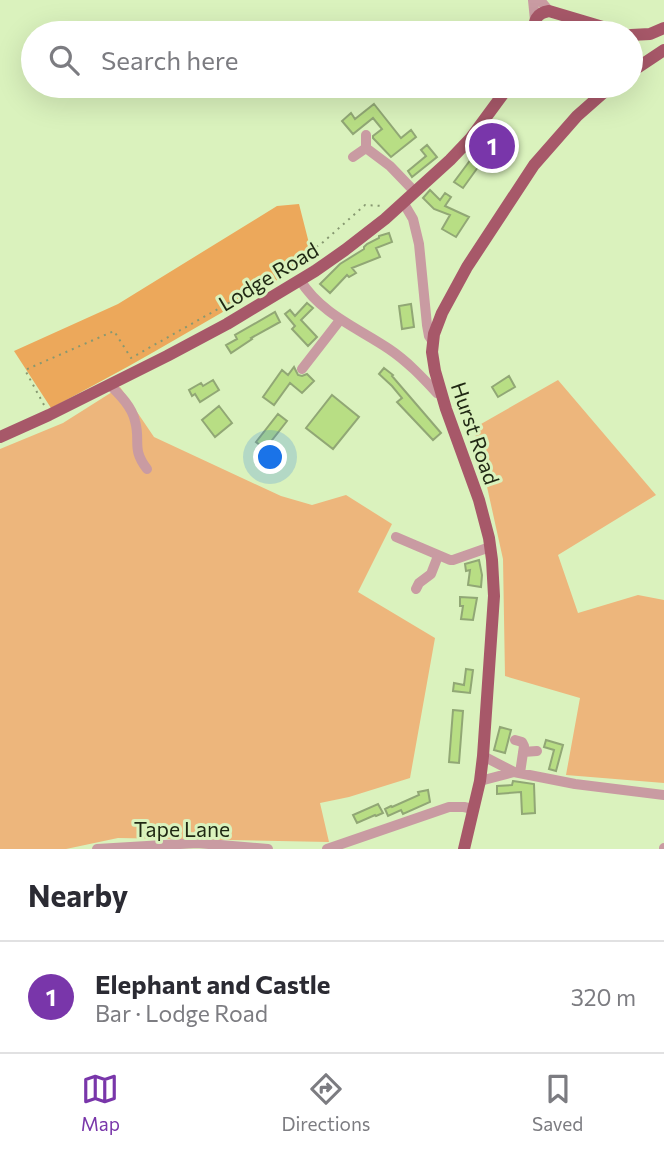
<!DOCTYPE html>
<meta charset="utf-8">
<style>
:root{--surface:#fff;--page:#f7f7f7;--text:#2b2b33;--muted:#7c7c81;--line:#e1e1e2;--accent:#7936aa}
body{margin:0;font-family:Commissioner,sans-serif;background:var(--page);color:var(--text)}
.you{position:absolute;left:271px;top:458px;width:24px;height:24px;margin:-18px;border:5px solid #fff;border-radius:50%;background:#1a73e8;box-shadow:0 0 0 10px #1a73e833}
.badge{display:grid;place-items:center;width:46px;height:46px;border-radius:50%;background:var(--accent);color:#fff;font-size:23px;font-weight:700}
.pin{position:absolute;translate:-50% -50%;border:4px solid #fff;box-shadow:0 2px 7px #0006}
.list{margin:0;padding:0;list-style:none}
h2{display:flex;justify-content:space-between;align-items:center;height:91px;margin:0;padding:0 28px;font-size:30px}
h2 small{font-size:23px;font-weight:400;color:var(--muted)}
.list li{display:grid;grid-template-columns:46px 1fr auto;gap:21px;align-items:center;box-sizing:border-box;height:112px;padding:0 28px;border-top:2px solid var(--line)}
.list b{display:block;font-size:26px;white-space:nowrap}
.list p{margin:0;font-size:23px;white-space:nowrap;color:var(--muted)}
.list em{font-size:23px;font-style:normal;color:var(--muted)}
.icon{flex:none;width:38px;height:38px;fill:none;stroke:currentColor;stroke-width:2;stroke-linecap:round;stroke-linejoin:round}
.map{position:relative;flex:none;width:664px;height:849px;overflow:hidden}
.search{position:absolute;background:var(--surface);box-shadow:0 7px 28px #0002;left:21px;right:21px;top:21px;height:77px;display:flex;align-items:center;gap:18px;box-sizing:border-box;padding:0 24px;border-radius:38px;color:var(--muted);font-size:26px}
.sheet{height:203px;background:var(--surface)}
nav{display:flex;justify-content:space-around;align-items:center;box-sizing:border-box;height:98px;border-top:2px solid var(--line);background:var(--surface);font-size:19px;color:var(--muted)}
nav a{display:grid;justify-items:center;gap:4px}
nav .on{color:var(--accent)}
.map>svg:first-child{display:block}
</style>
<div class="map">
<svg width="664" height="849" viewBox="0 0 664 849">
<rect width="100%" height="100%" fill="#daf2bd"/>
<path fill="#edb67c" d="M 558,380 L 656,495 L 558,555 L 578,613 L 638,595 L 664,600 L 664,783 L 566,775 L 580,698 L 505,676 L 503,559 L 474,428 Z
M 120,387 L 154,437 L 281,496 L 312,505 L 346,495 L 392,524 L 358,592 L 435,638 L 410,778 L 349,797 L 320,803 L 329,842 L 118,838 L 66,849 L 0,849 L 0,449 L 63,423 Z"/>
<path fill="#eca85b" d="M 299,204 L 313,259 C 226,310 140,362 51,408 L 14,351 L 118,304 L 277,206 Z"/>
<path fill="#b8de84" stroke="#91a775" stroke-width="2" d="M 374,104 L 401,138 L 411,130 L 416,137 L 391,157 L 373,138 L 373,136 L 382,129 L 373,118 L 353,134 L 342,121 L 351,113 L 355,119 Z
M 494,135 L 500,145 L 495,151 L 500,154 L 496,159 L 491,156 L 489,158 L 486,156 L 463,188 L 454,182 L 474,155 L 477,157 Z
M 427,145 L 437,157 L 412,177 L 408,171 L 426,156 L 421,150 Z
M 430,190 L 440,200 L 445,193 L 451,197 L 445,206 L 469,217 L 456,237 L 442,229 L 450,215 L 434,209 L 423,198 Z
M 389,233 L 392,242 L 376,248 L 380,257 L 352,268 L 356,273 L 349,277 L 347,275 L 330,293 L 320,284 L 340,264 L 364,249 L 364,247 L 367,244 L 379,238 L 379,236 Z
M 307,303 L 313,308 L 301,320 L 317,337 L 308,346 L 292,329 L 295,326 L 285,314 L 290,310 L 295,316 Z
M 411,304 L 414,327 L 402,329 L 399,306 Z
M 275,312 L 280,322 L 251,338 L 252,339 L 231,353 L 226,345 L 237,339 L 235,335 Z
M 294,367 L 298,375 L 302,376 L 307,374 L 314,381 L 302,393 L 290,383 L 274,405 L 263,397 L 282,370 L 288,375 Z
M 384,368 L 393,375 L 392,376 L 441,433 L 433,440 L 397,402 L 402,398 L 392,386 L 379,374 Z
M 509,376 L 515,387 L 498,397 L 492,387 Z
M 213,380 L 219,390 L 200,402 L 195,394 L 192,396 L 189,390 L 201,383 L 203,386 Z
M 332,395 L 359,417 L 333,449 L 306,428 Z
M 219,406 L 232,423 L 215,437 L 202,420 Z
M 278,414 L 287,421 L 265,449 L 256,442 Z
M 479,560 L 482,575 L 481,587 L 468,585 L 470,570 L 466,571 L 465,564 Z
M 460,597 L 477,598 L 473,620 L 461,619 L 463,606 L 460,606 Z
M 466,669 L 473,670 L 470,693 L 453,691 L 454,683 L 464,685 Z
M 453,710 L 463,711 L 459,763 L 449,762 Z
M 500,727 L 511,730 L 505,753 L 494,750 Z
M 546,740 L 563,745 L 556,771 L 549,769 L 554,750 L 544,747 Z
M 513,781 L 534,784 L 535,813 L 522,814 L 521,792 L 497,794 L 497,786 L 512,785 Z
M 428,790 L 430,802 L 403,814 L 401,810 L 388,816 L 385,809 L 391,806 L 392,807 L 419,795 L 418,792 Z
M 378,804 L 383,813 L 376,816 L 375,815 L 357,823 L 353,815 Z"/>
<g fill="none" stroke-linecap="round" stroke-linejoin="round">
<path stroke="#879871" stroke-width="2" stroke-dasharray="2 5" stroke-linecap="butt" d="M 44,405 L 25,370 L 114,331 L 131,358 L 234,300 L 321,244 L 365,205 L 382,206"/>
<path stroke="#c99ba2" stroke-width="10" d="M 533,0 L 535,20
M 540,0 L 549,11
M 366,135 L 366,148 L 390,166 L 415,192
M 503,138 L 507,141
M 353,157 L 366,148
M 403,202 L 413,219 L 419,244 L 427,325 L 429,336 L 433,342
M 300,280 C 321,314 358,328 389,349 C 407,361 422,377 437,393 L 442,394
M 302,369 L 340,320
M 110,385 C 120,395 132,407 135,421 C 141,442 131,448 147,469
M 396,537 L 450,560 L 453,560 L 490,547
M 416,589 L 419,583 L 431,574 L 438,556
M 515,740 L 522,742 L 524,746 L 520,773
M 523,752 L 537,751
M 483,756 L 514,772 L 575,784 L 664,795
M 480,781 L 514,772
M 97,849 L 197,843 L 268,849
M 327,849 L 449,807 L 464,807 L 473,809
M 664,849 L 664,848"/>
<path stroke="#a75869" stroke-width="12" d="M 533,33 C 534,21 536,13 549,11 L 623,33
M 631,35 L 650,34 L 664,28
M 631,72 L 664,50
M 0,437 L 49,415 L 167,356 L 227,324 L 315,271 L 345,250 L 385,219 L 450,160 L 470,139 L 509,86
M 464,849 L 480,781 L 483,756 L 494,596 L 492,560 L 489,538 L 479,500 L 446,409 L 435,371 L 432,352 L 434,334 L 442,313 L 467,267 L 534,165 L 577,116 L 611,86"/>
</g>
<g text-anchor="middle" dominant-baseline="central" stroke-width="6" stroke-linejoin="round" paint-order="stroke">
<g font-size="21" fill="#1f2713" stroke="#daf2bd">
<text transform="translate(268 276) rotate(-31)">Lodge Road</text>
<text transform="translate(476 433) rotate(71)">Hurst Road</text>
<text x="182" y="828">Tape Lane</text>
</g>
</g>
</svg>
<div class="you"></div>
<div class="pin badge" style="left:492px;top:146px">1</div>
<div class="search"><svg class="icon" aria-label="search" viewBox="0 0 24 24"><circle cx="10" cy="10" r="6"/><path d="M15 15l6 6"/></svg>Search here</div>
</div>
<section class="sheet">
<h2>Nearby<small></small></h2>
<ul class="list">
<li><span class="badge">1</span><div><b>Elephant and Castle</b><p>Bar · Lodge Road</p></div><em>320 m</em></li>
</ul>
</section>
<nav>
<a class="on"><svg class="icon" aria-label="map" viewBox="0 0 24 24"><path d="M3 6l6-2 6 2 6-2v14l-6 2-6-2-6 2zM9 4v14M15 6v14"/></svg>Map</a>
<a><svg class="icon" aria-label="directions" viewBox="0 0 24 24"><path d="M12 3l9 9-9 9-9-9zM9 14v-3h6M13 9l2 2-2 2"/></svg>Directions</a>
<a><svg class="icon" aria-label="saved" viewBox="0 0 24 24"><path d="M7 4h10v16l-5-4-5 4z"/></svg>Saved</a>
</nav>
